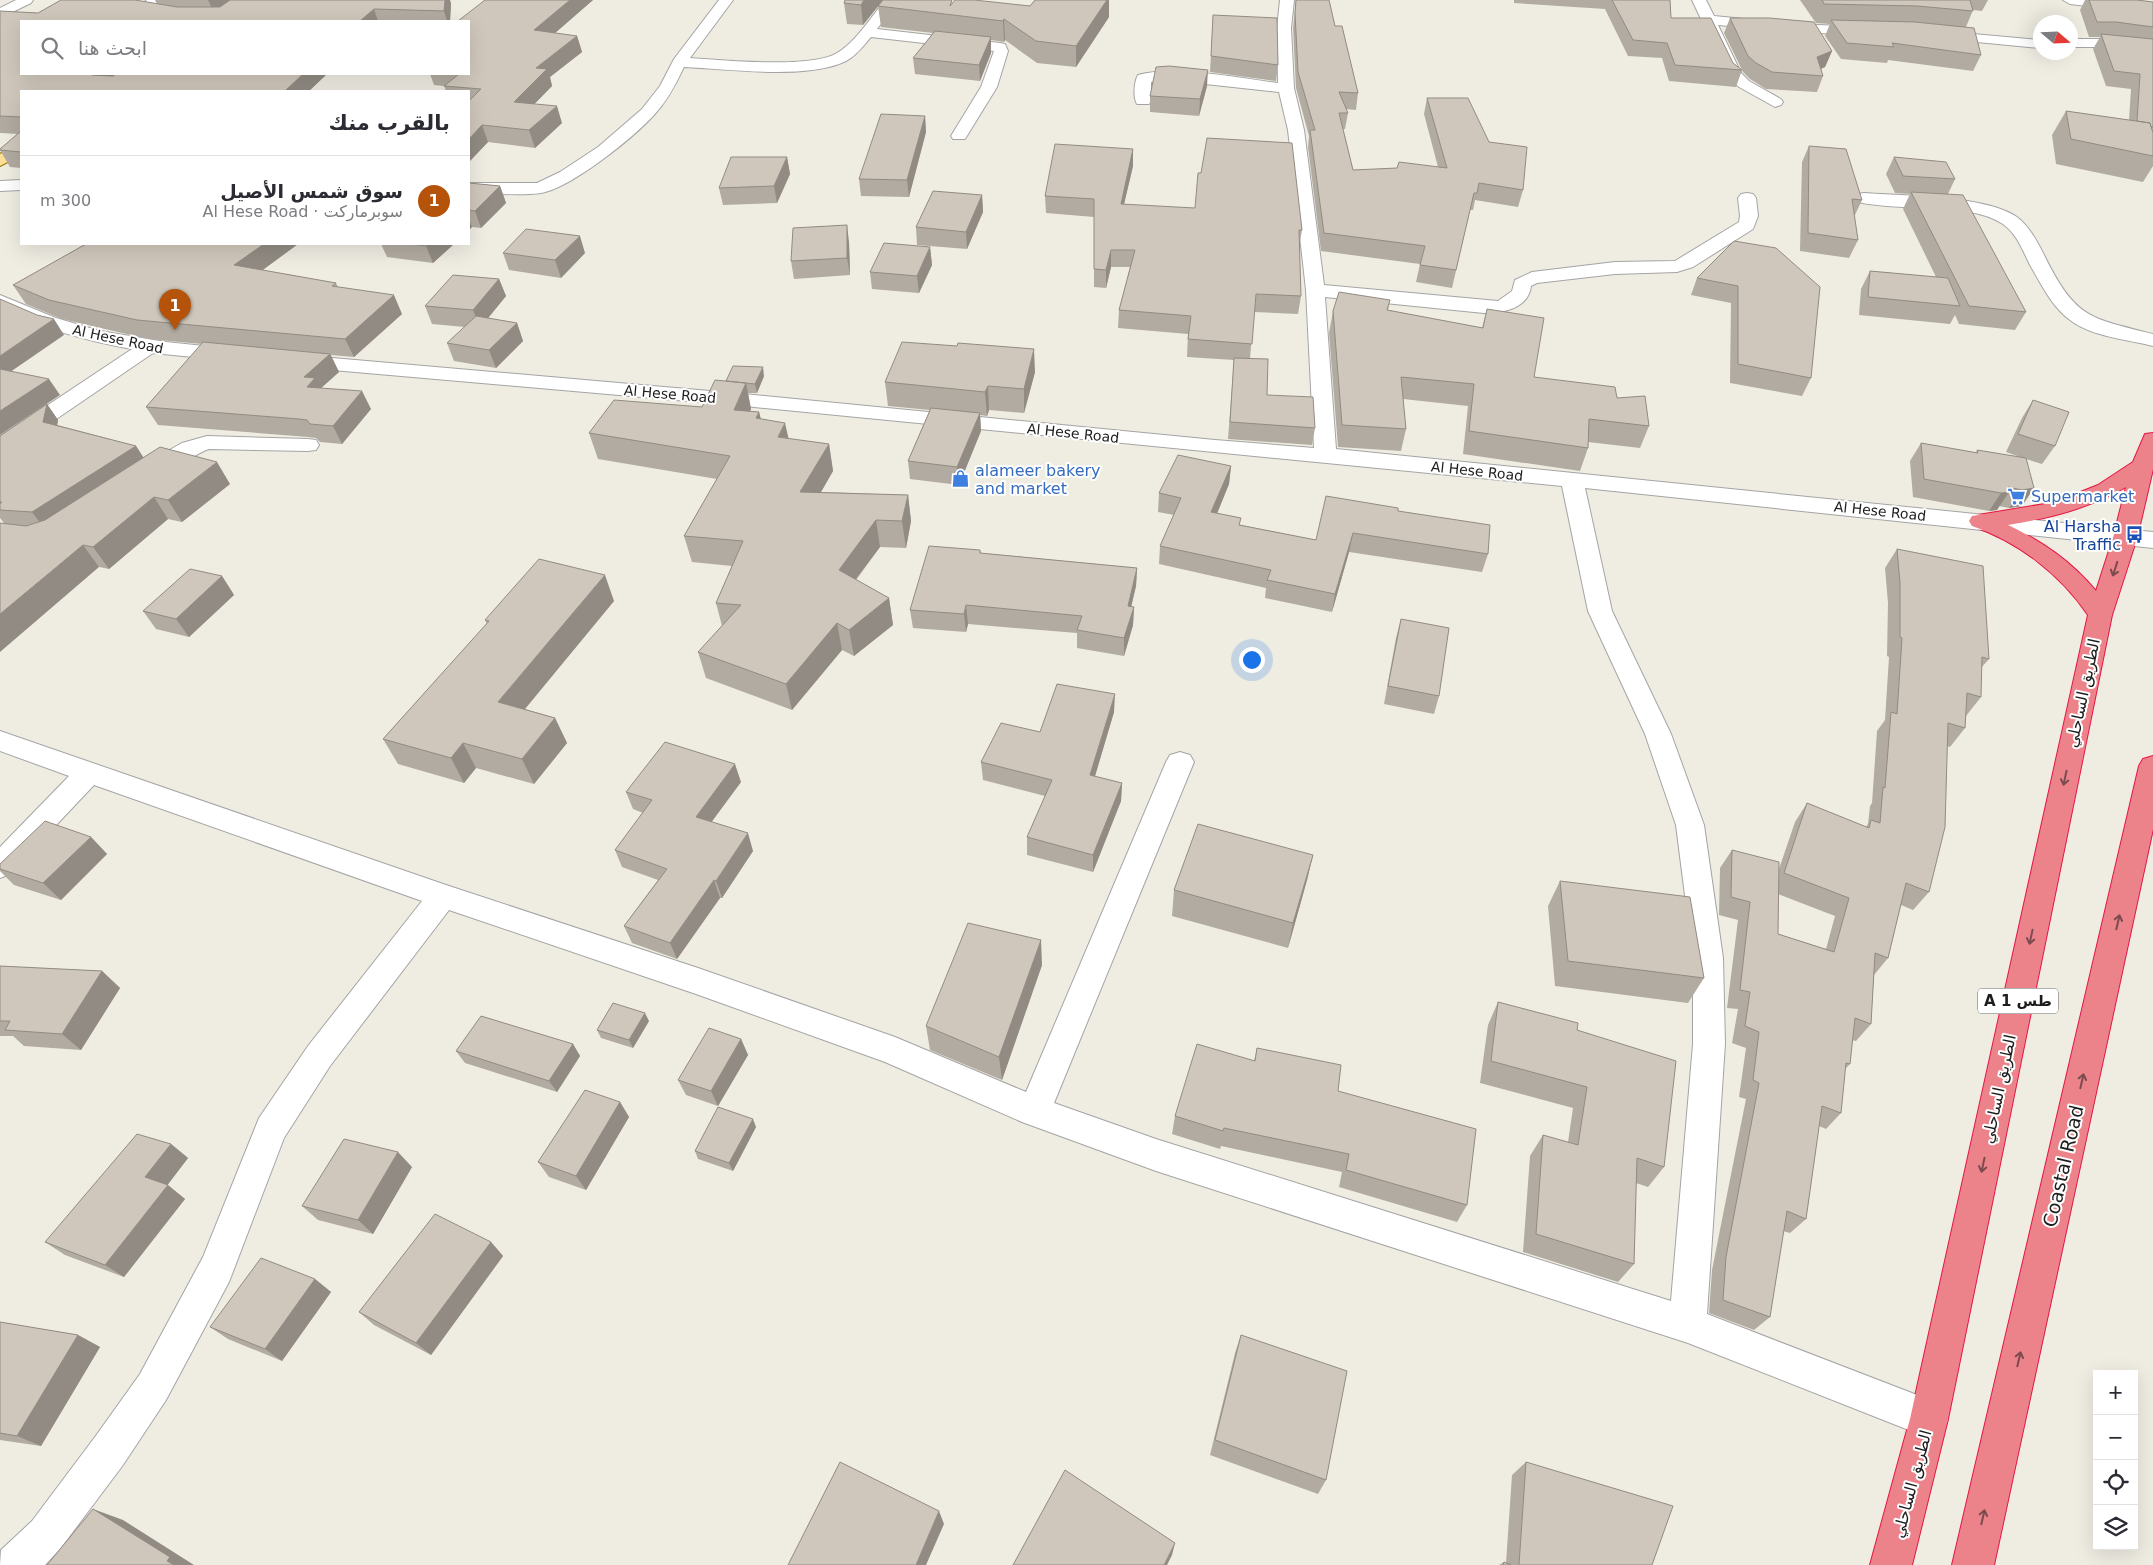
<!DOCTYPE html>
<html lang="ar">
<meta charset="utf-8">
<style>
:root{--surface:#fff;--page:#f2f2f3;--text:#2b2b33;--muted:#7c7c81;--line:#e1e1e2;--accent:#b45309}
body{margin:0;font-family:"DejaVu Sans","Noto Naskh Arabic",sans-serif;background:var(--page);color:var(--text);direction:rtl}
.controls{position:absolute;right:15px;bottom:15px;display:grid;overflow:hidden;border-radius:0px;box-shadow:0 5px 20px #0002}
.controls button{width:45px;height:45px;display:grid;place-items:center;padding:0;border:0;border-bottom:1px solid var(--line);background:var(--surface);color:var(--text);font:25px sans-serif}
.compass{position:absolute;left:2033px;top:15px;width:45px;height:45px;border-radius:50%;background:var(--surface);box-shadow:0 5px 20px #0002;rotate:109deg}
.you{position:absolute;left:1251px;top:659px;width:18px;height:18px;margin:-12px;border:4px solid #fff;border-radius:50%;background:#1a73e8;box-shadow:0 0 0 8px #1a73e833}
.badge{display:grid;place-items:center;width:32px;height:32px;border-radius:50%;background:var(--accent);color:#fff;font-size:16px;font-weight:700}
.pin{position:absolute;translate:-50% -41px;filter:drop-shadow(0 1px 2px #0008)}
.pin::after{content:'';position:absolute;top:26px;width:18px;height:15px;background:inherit;clip-path:polygon(0 0,100% 0,50% 100%)}
.list{margin:0;padding:0;list-style:none}
h2{display:flex;justify-content:space-between;align-items:center;height:65px;margin:0;padding:0 20px;font-size:21px}
h2 small{font-size:16px;font-weight:400;color:var(--muted)}
.list li{display:grid;grid-template-columns:32px 1fr auto;gap:15px;align-items:center;box-sizing:border-box;height:90px;padding:0 20px;border-top:1px solid var(--line)}
.list b{display:block;font-size:19px;white-space:nowrap}
.list p{margin:0;font-size:16px;white-space:nowrap;color:var(--muted)}
.list em{font-size:16px;font-style:normal;color:var(--muted)}
.icon{flex:none;width:28px;height:28px;fill:none;stroke:currentColor;stroke-width:2;stroke-linecap:round;stroke-linejoin:round}
.map{position:relative;flex:none;width:2153px;height:1565px;overflow:hidden;direction:ltr}
.search{position:absolute;background:var(--surface);box-shadow:0 5px 20px #0002;left:20px;top:20px;width:450px;height:55px;display:flex;align-items:center;gap:12px;box-sizing:border-box;padding:0 18px;border-radius:0px;color:var(--muted);font-size:19px}
.panel{position:absolute;background:var(--surface);box-shadow:0 5px 20px #0002;left:20px;top:90px;width:450px;height:155px;border-radius:0px;direction:rtl}
.map>svg:first-child{display:block}
</style>
<div class="map">
<svg width="2153" height="1565" viewBox="0 0 2153 1565">
<rect width="100%" height="100%" fill="#efede2"/>
<g fill="none" stroke-linecap="round" stroke-linejoin="round">
<defs>
<path id="minor" d="M 16,0 L 33,0 L 31,3 L 0,18 L 0,8 Z
M 147,0 L 164,0 L 155,9 L 213,17 L 218,18 L 220,21 L 185,21 L 144,15 L 140,6 Z
M 719,0 L 733,0 L 690,58 C 722,60 811,69 837,53 C 855,43 872,16 885,0 L 899,0 L 877,29 L 1000,43 L 1005,44 L 1008,51 L 997,87 L 965,139 L 953,139 L 951,136 L 981,87 L 994,51 L 871,37 C 864,45 856,56 846,61 C 807,80 728,69 684,67 C 676,84 667,101 654,115 C 633,138 571,188 541,193 C 520,196 491,193 469,193 L 469,183 L 537,183 L 560,172 L 598,147 L 642,109 L 660,86 L 674,59 Z
M 1280,0 L 1294,0 L 1291,28 L 1294,88 L 1304,130 L 1324,285 L 1498,301 L 1512,291 L 1515,280 L 1532,272 L 1615,262 L 1675,261 L 1739,222 L 1740,216 L 1738,198 L 1741,194 L 1747,193 L 1753,194 L 1756,198 L 1758,216 L 1753,229 L 1693,267 L 1677,272 L 1615,274 L 1537,283 L 1531,286 C 1529,308 1502,314 1484,313 L 1325,297 L 1336,449 L 2153,532 L 2153,548 L 1585,488 L 1612,611 L 1671,734 L 1704,825 L 1723,958 L 1725,1044 L 1707,1314 L 1943,1405 L 1948,1419 L 1943,1433 L 1929,1438 L 1688,1343 L 1156,1171 L 1022,1122 L 885,1062 L 696,994 L 449,910 L 330,1066 L 284,1138 L 229,1282 L 166,1400 L 123,1465 L 60,1549 L 45,1565 L 0,1565 L 1,1550 L 32,1521 L 95,1437 L 140,1374 L 203,1257 L 259,1118 L 308,1046 L 422,901 L 94,785 L 10,874 L 0,878 L 0,847 L 69,776 L 0,751 L 0,731 L 446,885 L 698,968 L 895,1037 L 1026,1092 L 1166,762 L 1170,755 L 1180,752 L 1190,755 L 1194,762 L 1054,1103 L 1156,1139 L 1671,1301 L 1693,1044 L 1693,958 L 1676,825 L 1645,734 L 1588,611 L 1562,486 L 744,406 L 298,367 L 291,365 L 288,361 L 291,357 L 298,355 L 744,394 L 1215,440 L 1314,448 L 1306,290 L 1288,130 L 1279,92 L 1168,80 L 1151,82 L 1151,101 L 1149,104 L 1137,104 C 1133,98 1134,82 1138,75 C 1176,65 1237,78 1278,83 L 1277,28 Z
M 1692,0 L 1706,0 L 1714,16 L 1796,24 L 1864,27 L 1869,28 L 1871,31 L 1869,34 L 1864,35 L 1796,32 L 1718,25 L 1741,73 L 1749,81 L 1781,99 L 1783,102 L 1781,105 L 1775,107 L 1739,87 L 1729,78 Z
M 2063,0 L 2105,0 L 2153,6 L 2153,14 L 2070,4 Z
M 1940,31 L 2040,40 L 2040,48 L 1935,38 L 1933,35 L 1935,32 Z
M 2070,39 L 2107,39 L 2153,45 L 2153,53 L 2107,47 L 2070,47 Z
M 21,180 L 21,190 L 0,191 L 0,181 Z
M 1864,193 C 1904,196 1984,195 2017,217 C 2030,227 2038,243 2045,257 C 2076,319 2090,318 2153,334 L 2153,346 C 2126,339 2092,337 2070,320 C 2052,307 2041,284 2030,265 C 2023,251 2017,234 2003,224 C 1968,201 1899,212 1858,202 L 1855,198 L 1858,194 Z
M 0,295 L 56,318 L 100,331 L 166,342 L 233,349 L 240,351 L 243,355 L 240,359 L 233,361 L 153,353 L 8,452 L 0,454 L 0,437 L 132,349 C 85,341 42,328 0,308 Z
M 207,436 L 308,439 L 316,440 L 319,445 L 316,450 L 308,451 L 209,449 C 189,456 161,481 141,476 L 138,471 L 141,466 L 182,443 Z"/>
<path id="major" d="M 21,143 L 21,155 L 0,166 L 0,154 Z"/>
<path id="highway" d="M 2153,433 L 2153,469 L 2137,538 L 2112,615 L 1948,1419 L 1912,1565 L 1870,1565 L 1910,1419 L 2088,615 C 2061,575 2019,542 1972,526 L 1969,521 L 1972,516 L 2045,504 L 2078,493 L 2098,485 L 2133,462 L 2145,434 ZM 2126,487 L 2113,538 L 2096,591 C 2071,561 2043,542 2008,525 C 2050,518 2090,508 2126,487 Z
M 2153,756 L 2153,829 L 1994,1565 L 1952,1565 L 2139,766 L 2143,759 Z"/>
</defs>
<use href="#minor" stroke="#a4a4a4" stroke-width="2"/>
<use href="#major" stroke="#977700" stroke-width="2"/>
<use href="#highway" stroke="#e61644" stroke-width="2"/>
<use href="#minor" fill="#fff" fill-rule="evenodd"/>
<use href="#major" fill="#ffdf98" fill-rule="evenodd"/>
<use href="#highway" fill="#ed838a" fill-rule="evenodd"/>
</g>
<path fill="#b2aba1" fill-rule="evenodd" d="M 155,0 L 450,0 L 451,4 L 450,21 L 21,21 L 21,74 L 327,74 L 309,91 L 21,91 L 21,168 L 10,167 L 0,150 L 0,149 L 18,134 L 0,133 L 0,11 L 38,13 L 143,2 L 157,4 Z
M 485,0 L 593,0 L 555,33 L 577,36 L 582,52 L 550,77 L 552,86 L 534,104 L 562,123 L 535,148 L 488,142 L 469,162 L 469,91 L 446,91 L 444,86 L 434,85 L 430,74 L 469,74 Z
M 883,0 L 863,25 L 847,24 L 844,3 Z
M 1035,0 L 1109,0 L 1109,17 L 1076,67 L 1037,63 L 1005,40 L 1004,42 L 991,40 L 991,53 L 980,81 L 915,74 L 913,58 L 933,33 L 881,27 L 878,6 L 1030,6 Z
M 1296,0 L 1335,26 L 1358,93 L 1356,110 L 1346,109 L 1348,113 L 1345,129 L 1343,129 L 1353,170 L 1438,167 L 1424,114 L 1427,98 L 1489,142 L 1523,190 L 1518,207 L 1475,200 L 1473,210 L 1470,210 L 1452,288 L 1416,282 L 1420,264 L 1321,251 L 1308,147 L 1309,136 L 1296,88 L 1293,28 Z
M 1514,0 L 1670,0 L 1671,18 L 1733,63 L 1742,70 L 1736,87 L 1669,81 L 1662,58 L 1628,56 L 1605,9 L 1514,3 Z
M 1800,0 L 1988,0 L 1982,11 L 1973,10 L 1966,27 L 1981,55 L 1973,71 L 1888,60 L 1887,63 L 1841,59 L 1825,36 L 1830,24 L 1816,23 Z
M 2085,0 L 2137,0 L 2153,2 L 2153,166 L 2143,182 L 2056,164 L 2052,135 L 2066,111 L 2129,120 L 2131,89 L 2106,86 L 2093,49 L 2100,37 L 2089,37 L 2080,10 Z
M 1213,15 L 1278,65 L 1276,81 L 1210,72 Z
M 1730,18 L 1832,51 L 1825,67 L 1821,69 L 1823,76 L 1817,92 L 1766,89 L 1750,79 L 1743,72 L 1724,33 Z
M 1207,86 L 1199,116 L 1150,112 L 1150,96 Z
M 925,116 L 926,132 L 909,197 L 861,196 L 859,179 Z
M 1809,146 L 1862,200 L 1854,217 L 1858,240 L 1849,258 L 1800,251 L 1802,162 Z
M 1133,149 L 1133,166 L 1124,204 L 1302,230 L 1299,247 L 1301,296 L 1298,314 L 1254,312 L 1250,358 L 1267,395 L 1315,428 L 1312,445 L 1228,439 L 1234,360 L 1187,357 L 1188,334 L 1118,328 L 1119,310 L 1130,267 L 1111,267 L 1106,288 L 1094,287 L 1094,217 L 1046,213 L 1045,196 Z
M 787,157 L 790,174 L 777,203 L 723,205 L 719,188 Z
M 1894,157 L 1955,179 L 1948,194 L 2026,312 L 2015,330 L 1959,324 L 1955,315 L 1950,324 L 1859,315 L 1861,289 L 1870,271 L 1936,277 L 1903,209 L 1910,194 L 1895,193 L 1886,174 Z
M 469,183 L 500,186 L 506,203 L 481,228 L 472,227 L 469,230 Z
M 982,195 L 983,212 L 967,249 L 917,245 L 916,227 Z
M 1734,241 L 1811,378 L 1802,396 L 1730,383 L 1731,303 L 1691,295 L 1697,278 Z
M 849,242 L 850,275 L 794,279 L 791,261 Z
M 86,244 L 298,244 L 262,270 L 336,283 L 338,287 L 402,314 L 354,357 L 331,355 L 339,372 L 321,388 L 371,409 L 342,444 L 320,442 L 316,438 L 308,437 L 158,425 L 146,407 L 202,344 L 148,339 L 62,319 L 26,304 L 13,285 Z
M 381,244 L 454,244 L 433,263 L 387,257 Z
M 930,247 L 932,265 L 919,293 L 872,289 L 870,272 Z
M 503,253 L 585,253 L 561,278 L 509,270 Z
M 499,279 L 506,296 L 488,318 L 517,323 L 523,341 L 496,368 L 454,361 L 447,343 L 465,327 L 432,324 L 425,306 Z
M 1390,300 L 1388,310 L 1482,328 L 1487,309 L 1534,377 L 1617,398 L 1649,426 L 1640,448 L 1588,442 L 1588,448 L 1580,471 L 1463,454 L 1468,406 L 1403,399 L 1406,429 L 1401,451 L 1338,447 L 1329,333 L 1333,311 Z
M 1035,372 L 1024,413 L 989,410 L 987,416 L 980,415 L 981,431 L 959,485 L 910,479 L 908,461 L 930,410 L 888,406 L 885,382 Z
M 764,376 L 757,393 L 748,393 L 751,409 L 750,411 L 759,412 L 761,419 L 789,439 L 829,444 L 833,471 L 821,492 L 908,495 L 911,521 L 906,548 L 880,547 L 856,580 L 889,598 L 893,625 L 854,656 L 842,650 L 792,710 L 706,678 L 698,652 L 722,626 L 716,603 L 732,566 L 692,562 L 684,536 L 717,479 L 598,459 L 589,433 L 702,407 L 726,381 Z
M 2033,400 L 2055,446 L 2042,464 L 2026,459 L 2022,506 L 2009,508 L 1999,506 L 1997,510 L 1989,511 L 1913,497 L 1910,461 L 1921,443 L 1976,453 L 1977,450 L 2023,458 L 2006,452 L 2022,418 Z
M 47,404 L 58,420 L 57,425 L 136,446 L 144,458 L 230,484 L 182,522 L 168,519 L 109,569 L 99,567 L 4,523 L 0,518 L 0,436 Z
M 1231,466 L 1229,484 L 1217,513 L 1241,525 L 1316,540 L 1398,511 L 1488,554 L 1482,572 L 1349,552 L 1332,612 L 1265,598 L 1266,588 L 1159,564 L 1160,546 L 1174,515 L 1158,512 L 1159,493 Z
M 1897,549 L 1989,659 L 1981,668 L 1981,697 L 1966,716 L 1965,728 L 1950,747 L 1947,746 L 1929,892 L 1913,910 L 1901,905 L 1888,958 L 1874,975 L 1871,1024 L 1856,1041 L 1852,1040 L 1850,1064 L 1845,1069 L 1841,1113 L 1826,1129 L 1819,1126 L 1806,1219 L 1790,1233 L 1783,1231 L 1770,1317 L 1754,1330 L 1709,1313 L 1712,1270 L 1746,1099 L 1739,1097 L 1746,1048 L 1732,1043 L 1738,1009 L 1727,1008 L 1738,920 L 1719,915 L 1720,868 L 1732,850 L 1779,869 L 1795,822 L 1807,803 L 1866,827 L 1868,824 L 1870,806 L 1872,803 L 1877,731 L 1885,720 L 1889,657 L 1887,656 L 1888,603 L 1885,568 ZM 1778,894 L 1835,916 L 1826,949 L 1778,934 Z
M 980,550 L 981,553 L 1137,568 L 1136,586 L 1131,607 L 1134,607 L 1133,625 L 1124,656 L 1077,648 L 1077,633 L 968,624 L 966,632 L 913,628 L 910,610 Z
M 222,576 L 234,595 L 189,637 L 156,629 L 143,611 Z
M 614,601 L 525,709 L 555,718 L 567,743 L 534,784 L 476,768 L 464,783 L 398,764 L 383,739 L 487,624 L 485,620 Z
M 1401,619 L 1439,696 L 1434,714 L 1384,704 L 1396,638 Z
M 1114,712 L 1095,776 L 1122,783 L 1121,801 L 1093,872 L 1027,855 L 1027,837 L 1045,796 L 983,780 L 981,762 L 1040,732 Z
M 741,782 L 711,822 L 753,851 L 722,898 L 720,898 L 677,959 L 632,943 L 624,926 L 658,880 L 622,867 L 615,850 L 643,813 L 633,809 L 626,792 Z
M 91,837 L 107,854 L 61,900 L 14,885 L 0,871 L 0,864 Z
M 1313,855 L 1307,880 L 1288,948 L 1172,916 L 1174,890 Z
M 1560,881 L 1704,978 L 1688,1003 L 1555,986 L 1548,906 Z
M 1042,965 L 1002,1080 L 930,1050 L 926,1026 Z
M 0,966 L 102,971 L 120,988 L 81,1050 L 24,1046 L 13,1036 L 0,1036 Z
M 1498,1002 L 1577,1030 L 1664,1167 L 1648,1187 L 1636,1183 L 1634,1264 L 1618,1282 L 1523,1252 L 1530,1156 L 1543,1135 L 1568,1142 L 1573,1108 L 1480,1083 L 1488,1025 Z
M 649,1021 L 633,1048 L 601,1038 L 597,1030 Z
M 741,1039 L 748,1055 L 718,1106 L 686,1095 L 678,1080 Z
M 573,1044 L 580,1056 L 557,1092 L 465,1063 L 456,1051 Z
M 1257,1048 L 1338,1091 L 1467,1205 L 1457,1222 L 1339,1187 L 1342,1172 L 1221,1146 L 1220,1149 L 1172,1134 L 1175,1116 L 1254,1061 Z
M 620,1102 L 629,1117 L 586,1190 L 549,1177 L 538,1162 Z
M 756,1127 L 733,1171 L 698,1159 L 695,1151 Z
M 171,1144 L 188,1158 L 167,1185 L 185,1199 L 124,1277 L 65,1255 L 45,1242 Z
M 412,1167 L 373,1234 L 318,1220 L 302,1206 Z
M 491,1242 L 503,1256 L 431,1355 L 374,1325 L 359,1312 Z
M 315,1279 L 331,1292 L 282,1361 L 228,1339 L 210,1327 Z
M 0,1322 L 78,1335 L 100,1347 L 41,1446 L 0,1440 Z
M 1241,1335 L 1326,1480 L 1318,1494 L 1210,1455 L 1235,1353 Z
M 1526,1462 L 1652,1565 L 1499,1565 L 1504,1562 L 1506,1563 L 1512,1475 Z"/>
<path fill="#918b83" d="M 208,0 L 239,0 L 215,15 Z
M 445,0 L 450,0 L 451,4 L 450,21 L 447,21 L 444,11 Z
M 570,0 L 593,0 L 539,47 L 534,30 Z
M 864,0 L 883,0 L 863,25 L 861,5 Z
M 1107,0 L 1109,0 L 1109,17 L 1076,67 L 1076,46 Z
M 374,9 L 378,21 L 360,21 Z
M 1004,19 L 1005,40 L 1004,42 L 1003,21 Z
M 577,36 L 582,52 L 550,77 L 552,86 L 520,119 L 514,102 L 536,68 Z
M 991,37 L 991,53 L 980,81 L 979,65 Z
M 1832,51 L 1825,67 L 1811,73 L 1817,57 Z
M 1208,70 L 1207,86 L 1199,116 L 1200,99 Z
M 93,74 L 124,74 L 105,86 L 92,75 Z
M 303,74 L 327,74 L 309,91 L 285,91 Z
M 557,106 L 562,123 L 535,148 L 529,130 Z
M 925,116 L 926,132 L 909,197 L 907,180 Z
M 482,125 L 488,142 L 469,162 L 469,139 Z
M 1133,149 L 1133,166 L 1120,221 L 1121,204 Z
M 787,157 L 790,174 L 777,203 L 774,186 Z
M 500,186 L 506,203 L 481,228 L 475,211 Z
M 982,195 L 983,212 L 967,249 L 966,232 Z
M 469,219 L 472,227 L 469,230 Z
M 847,225 L 849,242 L 850,275 L 847,258 Z
M 580,236 L 585,253 L 561,278 L 555,260 Z
M 264,244 L 298,244 L 244,284 L 234,265 Z
M 428,244 L 454,244 L 433,263 L 426,246 Z
M 930,247 L 932,265 L 919,293 L 917,276 Z
M 1111,250 L 1111,267 L 1106,288 L 1106,270 Z
M 499,279 L 506,296 L 480,328 L 473,310 Z
M 394,295 L 402,314 L 354,357 L 345,339 Z
M 54,319 L 64,335 L 0,379 L 0,356 Z
M 517,323 L 523,341 L 496,368 L 489,350 Z
M 1034,349 L 1035,372 L 1024,413 L 1024,389 Z
M 330,354 L 339,372 L 320,389 L 307,387 L 304,377 Z
M 763,367 L 764,376 L 757,393 L 755,384 Z
M 49,379 L 60,395 L 0,435 L 0,411 Z
M 746,383 L 751,409 L 740,436 L 734,410 Z
M 988,386 L 989,410 L 987,416 L 985,392 Z
M 362,391 L 371,409 L 342,444 L 333,426 Z
M 47,404 L 58,420 L 55,438 L 43,422 Z
M 759,412 L 765,438 L 756,418 Z
M 980,413 L 981,431 L 959,485 L 957,467 Z
M 785,423 L 791,449 L 778,437 Z
M 829,444 L 833,471 L 806,518 L 800,492 Z
M 136,446 L 146,462 L 44,528 L 32,512 Z
M 217,462 L 230,484 L 182,522 L 168,500 Z
M 1231,466 L 1229,484 L 1210,531 L 1211,512 Z
M 2034,488 L 2022,506 L 2009,508 L 2022,490 Z
M 2009,492 L 1997,510 L 1989,511 L 2001,493 Z
M 908,495 L 911,521 L 906,548 L 902,521 Z
M 154,497 L 168,519 L 109,569 L 93,547 Z
M 876,520 L 880,547 L 843,596 L 839,570 Z
M 1353,533 L 1349,552 L 1332,612 L 1335,594 Z
M 83,545 L 99,567 L 0,652 L 0,614 Z
M 1137,568 L 1136,586 L 1127,624 L 1128,606 Z
M 605,575 L 614,601 L 510,727 L 498,702 Z
M 222,576 L 234,595 L 189,637 L 176,619 Z
M 889,598 L 893,625 L 854,656 L 849,630 Z
M 966,605 L 968,624 L 966,632 L 964,614 Z
M 1134,607 L 1133,625 L 1124,656 L 1124,638 Z
M 837,623 L 842,650 L 792,710 L 786,684 Z
M 1115,694 L 1114,712 L 1090,793 L 1090,775 Z
M 555,718 L 567,743 L 534,784 L 522,759 Z
M 463,743 L 476,768 L 464,783 L 451,758 Z
M 735,764 L 741,782 L 702,835 L 696,817 Z
M 1122,783 L 1121,801 L 1093,872 L 1093,855 Z
M 748,833 L 753,851 L 722,898 L 716,881 Z
M 91,837 L 107,854 L 61,900 L 43,883 Z
M 1313,855 L 1307,880 L 1288,948 L 1293,923 Z
M 714,880 L 720,898 L 677,959 L 670,943 Z
M 1041,940 L 1042,965 L 1002,1080 L 999,1057 Z
M 102,971 L 120,988 L 81,1050 L 62,1034 Z
M 645,1013 L 649,1021 L 633,1048 L 629,1040 Z
M 741,1039 L 748,1055 L 718,1106 L 711,1091 Z
M 573,1044 L 580,1056 L 557,1092 L 549,1081 Z
M 620,1102 L 629,1117 L 586,1190 L 576,1176 Z
M 753,1119 L 756,1127 L 733,1171 L 729,1163 Z
M 171,1144 L 188,1158 L 163,1191 L 145,1177 Z
M 398,1152 L 412,1167 L 373,1234 L 358,1220 Z
M 168,1185 L 185,1199 L 124,1277 L 105,1265 Z
M 491,1242 L 503,1256 L 431,1355 L 416,1343 Z
M 315,1279 L 331,1292 L 282,1361 L 265,1349 Z
M 78,1335 L 100,1347 L 41,1446 L 17,1436 Z
M 93,1509 L 123,1520 L 194,1565 L 174,1565 L 167,1561 Z
M 939,1511 L 944,1524 L 926,1565 L 916,1565 Z
M 1175,1543 L 1172,1555 L 1167,1565 L 1164,1565 Z"/>
<path fill="#cfc7bb" stroke="#918b83" d="M 61,0 L 135,0 L 177,7 L 220,7 L 230,0 L 445,0 L 444,11 L 374,9 L 360,21 L 21,21 L 21,74 L 93,74 L 92,75 L 113,76 L 116,74 L 303,74 L 285,91 L 21,91 L 21,117 L 0,116 L 0,11 L 38,13 Z
M 485,0 L 570,0 L 534,30 L 577,36 L 536,68 L 547,69 L 514,102 L 557,106 L 529,130 L 482,125 L 469,139 L 469,101 L 481,89 L 444,86 L 459,74 L 469,74 L 469,21 L 458,21 Z
M 845,0 L 864,0 L 861,5 L 844,3 Z
M 883,0 L 952,0 L 950,6 L 955,0 L 974,0 L 1030,6 L 1035,0 L 1107,0 L 1076,46 L 1036,41 L 1004,19 L 1003,21 L 878,6 Z
M 1296,0 L 1329,0 L 1335,26 L 1342,26 L 1358,93 L 1339,92 L 1348,113 L 1339,113 L 1353,170 L 1397,168 L 1399,162 L 1447,168 L 1427,98 L 1468,98 L 1489,142 L 1527,147 L 1523,190 L 1479,183 L 1477,193 L 1474,193 L 1456,270 L 1420,265 L 1425,246 L 1324,233 L 1310,130 L 1315,130 L 1298,72 L 1295,13 Z
M 1612,0 L 1670,0 L 1671,18 L 1711,18 L 1733,63 L 1742,70 L 1675,65 L 1667,43 L 1633,40 Z
M 1822,0 L 1970,0 L 1973,11 L 1917,6 L 1824,4 Z
M 2089,0 L 2137,0 L 2153,2 L 2153,27 L 2116,22 L 2097,22 Z
M 1213,15 L 1277,18 L 1278,65 L 1211,56 Z
M 1730,18 L 1769,18 L 1814,22 L 1832,51 L 1817,57 L 1823,76 L 1772,72 L 1756,63 L 1748,56 Z
M 1831,20 L 1915,22 L 1974,28 L 1981,55 L 1892,43 L 1894,47 L 1847,43 Z
M 935,31 L 991,37 L 979,65 L 913,58 Z
M 2101,34 L 2153,39 L 2153,127 L 2151,127 L 2150,123 L 2137,121 L 2140,74 L 2114,71 Z
M 1169,66 L 1208,70 L 1200,99 L 1150,96 L 1156,67 Z
M 2066,111 L 2150,123 L 2153,133 L 2153,156 L 2071,139 Z
M 881,114 L 925,116 L 907,180 L 859,179 Z
M 21,131 L 21,152 L 0,150 L 0,149 Z
M 1207,138 L 1292,143 L 1302,230 L 1299,230 L 1301,296 L 1256,294 L 1252,344 L 1188,339 L 1191,316 L 1119,310 L 1135,250 L 1111,250 L 1106,270 L 1094,269 L 1094,199 L 1045,196 L 1055,144 L 1133,149 L 1121,204 L 1195,208 L 1198,173 L 1201,173 Z
M 1809,146 L 1846,149 L 1862,200 L 1852,199 L 1858,240 L 1808,233 Z
M 731,157 L 787,157 L 774,186 L 719,188 Z
M 1894,157 L 1946,162 L 1955,179 L 1903,176 Z
M 469,183 L 500,186 L 475,211 L 469,210 Z
M 933,191 L 982,195 L 966,232 L 916,227 Z
M 1911,192 L 1963,195 L 2026,312 L 1969,306 Z
M 847,225 L 847,258 L 791,261 L 793,228 Z
M 526,229 L 580,236 L 555,260 L 503,253 Z
M 1734,241 L 1776,248 L 1820,287 L 1811,378 L 1738,364 L 1738,286 L 1697,278 Z
M 884,243 L 930,247 L 917,276 L 870,272 Z
M 86,244 L 264,244 L 234,265 L 336,283 L 332,286 L 394,295 L 345,339 L 137,320 L 49,300 L 13,285 Z
M 411,244 L 428,244 L 426,246 Z
M 1870,271 L 1948,278 L 1960,306 L 1868,297 Z
M 453,275 L 499,279 L 473,310 L 425,306 Z
M 1339,292 L 1390,300 L 1387,310 L 1483,328 L 1487,309 L 1544,318 L 1534,377 L 1615,387 L 1617,398 L 1645,396 L 1649,426 L 1589,419 L 1588,448 L 1469,431 L 1474,384 L 1401,377 L 1406,429 L 1342,425 L 1333,311 Z
M 0,299 L 37,315 L 54,319 L 0,356 Z
M 476,316 L 517,323 L 489,350 L 447,343 Z
M 203,342 L 330,354 L 304,377 L 315,378 L 307,387 L 362,391 L 333,426 L 310,424 L 307,420 L 299,419 L 146,407 Z
M 902,342 L 957,346 L 958,343 L 1034,349 L 1024,389 L 988,386 L 985,392 L 885,382 Z
M 1234,358 L 1268,359 L 1267,395 L 1313,397 L 1315,428 L 1230,422 Z
M 733,366 L 763,367 L 755,384 L 726,381 Z
M 0,369 L 49,379 L 0,411 Z
M 715,380 L 746,383 L 734,410 L 759,412 L 756,418 L 785,423 L 778,437 L 829,444 L 800,492 L 908,495 L 902,521 L 876,520 L 839,570 L 889,598 L 849,630 L 837,623 L 786,684 L 698,652 L 741,605 L 716,603 L 743,541 L 684,536 L 730,456 L 589,433 L 614,400 L 702,407 Z
M 2033,400 L 2069,412 L 2055,446 L 2018,434 Z
M 47,404 L 43,422 L 136,446 L 32,512 L 0,510 L 0,504 L 2,502 L 0,502 L 0,436 Z
M 931,408 L 980,413 L 957,467 L 908,461 Z
M 1921,443 L 1978,453 L 1977,450 L 2026,458 L 2034,488 L 2022,490 L 2008,487 L 2009,492 L 2001,493 L 1924,479 Z
M 160,447 L 217,462 L 168,500 L 154,497 L 93,547 L 83,545 L 0,614 L 0,523 L 26,526 L 45,520 Z
M 1178,455 L 1231,466 L 1211,512 L 1241,518 L 1239,525 L 1316,540 L 1326,496 L 1398,508 L 1398,511 L 1490,525 L 1488,554 L 1353,533 L 1335,594 L 1267,580 L 1271,570 L 1160,546 L 1181,498 L 1159,493 Z
M 929,546 L 980,550 L 980,553 L 1137,568 L 1128,606 L 1134,607 L 1124,638 L 1077,630 L 1082,616 L 966,605 L 964,614 L 910,610 Z
M 1897,549 L 1983,566 L 1989,659 L 1982,657 L 1981,697 L 1967,693 L 1965,728 L 1948,723 L 1945,827 L 1929,892 L 1906,883 L 1888,958 L 1875,953 L 1871,1024 L 1855,1018 L 1850,1064 L 1846,1063 L 1841,1113 L 1822,1106 L 1806,1219 L 1787,1211 L 1770,1317 L 1723,1300 L 1726,1257 L 1759,1083 L 1753,1080 L 1759,1032 L 1745,1026 L 1750,992 L 1740,990 L 1750,902 L 1731,897 L 1732,850 L 1779,862 L 1778,934 L 1834,952 L 1849,898 L 1784,873 L 1807,803 L 1869,828 L 1871,820 L 1880,823 L 1883,787 L 1885,788 L 1891,712 L 1897,714 L 1902,638 L 1900,637 L 1900,583 Z
M 539,559 L 605,575 L 498,702 L 555,718 L 522,759 L 463,743 L 451,758 L 383,739 L 489,621 L 485,620 Z
M 190,569 L 222,576 L 176,619 L 143,611 Z
M 1401,619 L 1449,628 L 1439,696 L 1388,686 Z
M 1057,684 L 1115,694 L 1090,775 L 1122,783 L 1093,855 L 1027,837 L 1052,780 L 981,762 L 1001,723 L 1040,732 Z
M 665,742 L 735,764 L 696,817 L 748,833 L 716,881 L 714,880 L 670,943 L 624,926 L 667,869 L 615,850 L 652,800 L 626,792 Z
M 45,821 L 91,837 L 43,883 L 0,869 L 0,864 Z
M 1198,824 L 1313,855 L 1293,923 L 1174,890 Z
M 1560,881 L 1690,897 L 1704,978 L 1568,961 Z
M 968,923 L 1041,940 L 999,1057 L 926,1026 Z
M 0,966 L 102,971 L 62,1034 L 5,1030 L 10,1021 L 0,1021 Z
M 1498,1002 L 1578,1023 L 1577,1030 L 1676,1061 L 1664,1167 L 1637,1158 L 1634,1264 L 1536,1234 L 1543,1135 L 1578,1145 L 1587,1087 L 1491,1061 Z
M 613,1003 L 645,1013 L 629,1040 L 597,1030 Z
M 481,1016 L 573,1044 L 549,1081 L 456,1051 Z
M 709,1028 L 741,1039 L 711,1091 L 678,1080 Z
M 1197,1044 L 1255,1061 L 1257,1048 L 1341,1065 L 1338,1091 L 1476,1129 L 1467,1205 L 1346,1170 L 1349,1154 L 1224,1128 L 1223,1131 L 1175,1116 Z
M 585,1090 L 620,1102 L 576,1176 L 538,1162 Z
M 718,1107 L 753,1119 L 729,1163 L 695,1151 Z
M 137,1134 L 171,1144 L 145,1177 L 168,1185 L 105,1265 L 45,1242 Z
M 344,1139 L 398,1152 L 358,1220 L 302,1206 Z
M 435,1214 L 491,1242 L 416,1343 L 359,1312 Z
M 261,1258 L 315,1279 L 265,1349 L 210,1327 Z
M 0,1322 L 78,1335 L 17,1436 L 0,1433 Z
M 1241,1335 L 1347,1371 L 1326,1480 L 1215,1440 Z
M 840,1462 L 939,1511 L 916,1565 L 788,1565 Z
M 1526,1462 L 1673,1506 L 1652,1565 L 1519,1565 Z
M 1065,1470 L 1175,1543 L 1164,1565 L 1013,1565 Z
M 93,1509 L 170,1557 L 167,1561 L 174,1565 L 47,1565 Z
M 1504,1562 L 1511,1565 L 1503,1565 Z"/>
<defs><path id="oneway-shaft" d="M-6 0H5M1.5-3L5.5 0L1.5 3" fill="none" stroke-width="1.6" stroke-linecap="round" stroke-linejoin="round" transform="scale(1.25)"/></defs>
<g stroke="#7b4b4e">
<use href="#oneway-shaft" transform="translate(2115 569) rotate(108)"/>
<use href="#oneway-shaft" transform="translate(2065 778) rotate(102)"/>
<use href="#oneway-shaft" transform="translate(2118 922) rotate(-77)"/>
<use href="#oneway-shaft" transform="translate(2031 937) rotate(102)"/>
<use href="#oneway-shaft" transform="translate(2082 1081) rotate(-77)"/>
<use href="#oneway-shaft" transform="translate(1983 1165) rotate(102)"/>
<use href="#oneway-shaft" transform="translate(2019 1359) rotate(-77)"/>
<use href="#oneway-shaft" transform="translate(1983 1517) rotate(-77)"/>
</g>
<defs>
<symbol id="shop-bare" viewBox="-9 -9 18 18"><path d="M-5-2.5h2.3a2.7 3.5 0 0 1 5.4 0H5L5.5 6h-11ZM-1.5-2.5h3a1.5 2.3 0 0 0-3 0Z" fill="#3f7fe0" stroke="#fff" stroke-width="2.5" paint-order="stroke"/></symbol>
<symbol id="supermarket-bare" viewBox="-9 -9 18 18"><path d="M-6-5.5h2.5l.6 2H6L4.5 2H-2.5L-4.4-4H-6ZM-1.5 3.2a1.3 1.3 0 1 0 .1 0ZM3 3.2a1.3 1.3 0 1 0 .1 0Z" fill="#3f7fe0" stroke="#fff" stroke-width="2.5" paint-order="stroke"/></symbol>
<symbol id="bus-bare" viewBox="-9 -9 18 18"><path d="M-5-6H5V4H4V6H2V4H-2V6H-4V4H-5ZM-3.5-4V0h7V-4ZM-3.5 1.2v1.5H-2V1.2ZM2 1.2v1.5H3.5V1.2Z" fill="#1a4fb4" stroke="#fff" stroke-width="2.5" paint-order="stroke"/></symbol>
</defs>
<g fill-rule="evenodd">
<use href="#shop-bare" x="948" y="466" width="25" height="25"/>
<use href="#supermarket-bare" x="2004" y="484" width="25" height="25"/>
<use href="#bus-bare" x="2122" y="522" width="25" height="25"/>
</g>
<g text-anchor="middle" dominant-baseline="central" stroke-width="4" stroke-linejoin="round" paint-order="stroke">
<g font-size="14" fill="#1d1d1d" stroke="#fff">
<text transform="translate(118 339) rotate(12)">Al Hese Road</text>
<text transform="translate(670 394) rotate(5)">Al Hese Road</text>
<text transform="translate(1073 433) rotate(6)">Al Hese Road</text>
<text transform="translate(1477 471) rotate(6)">Al Hese Road</text>
<text transform="translate(1880 511) rotate(6)">Al Hese Road</text>
</g>
<rect fill="#fff" stroke="#616161" stroke-width="1" x="1978" y="988.5" width="80" height="25" rx="4"/>
<g font-size="15" font-weight="bold" fill="#1d1d1d">
<text x="2018" y="1001">A 1 طس</text>
</g>
<g font-size="16" fill="#366cbe" stroke="#fff" text-anchor="start">
<text x="975" y="470">alameer bakery<tspan x="975" dy="18">and market</tspan></text>
<text x="2031" y="496">Supermarket</text>
</g>
<g font-size="16" fill="#164399" stroke="#fff" text-anchor="end">
<text x="2121" y="526">Al Harsha<tspan x="2121" dy="18">Traffic</tspan></text>
</g>
<g font-size="16" fill="#1d1d1d" stroke="#fff">
<text transform="translate(2083 693) rotate(-78)">الطريق الساحلي</text>
<text transform="translate(1999 1089) rotate(-78)">الطريق الساحلي</text>
<text transform="translate(1912 1484) rotate(-75)">الطريق الساحلي</text>
</g>
<g font-size="19" fill="#1d1d1d" stroke="#fff">
<text transform="translate(2063 1166) rotate(-77)">Coastal Road</text>
</g>
</g>
</svg>
<div class="controls">
<button>+</button>
<button>−</button>
<button><svg class="icon" aria-label="locate" viewBox="0 0 24 24"><circle cx="12" cy="12" r="6"/><path d="M12 2v4M12 18v4M2 12h4M18 12h4"/></svg></button>
<button><svg class="icon" aria-label="layers" viewBox="0 0 24 24"><path d="M12 4l9 5-9 5-9-5zM3 14l9 5 9-5"/></svg></button>
</div>
<svg class="compass" viewBox="-18 -18 36 36"><path d="M0-13l5 13h-10z" fill="#e53935"/><path d="M0 13l5-13h-10z" fill="#7c7c81"/></svg>
<div class="you"></div>
<div class="pin badge" style="left:175px;top:330px">1</div>
<div class="search"><svg class="icon" aria-label="search" viewBox="0 0 24 24"><circle cx="10" cy="10" r="6"/><path d="M15 15l6 6"/></svg>ابحث هنا</div>
<section class="panel">
<h2>بالقرب منك<small></small></h2>
<ul class="list">
<li><span class="badge">1</span><div><b>سوق شمس الأصيل</b><p>سوبرماركت · Al Hese Road</p></div><em>300 m</em></li>
</ul>
</section>
</div>
